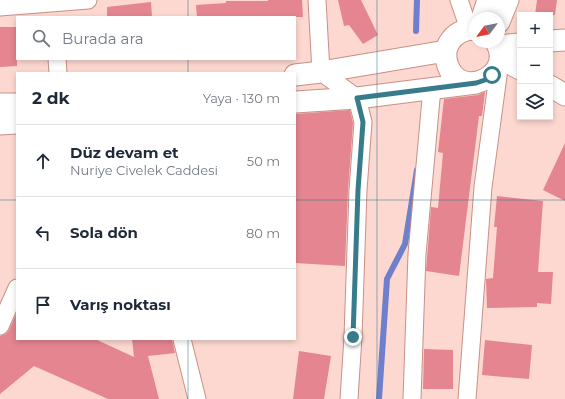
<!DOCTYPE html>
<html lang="tr">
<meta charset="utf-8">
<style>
:root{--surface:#fff;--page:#f6f6f7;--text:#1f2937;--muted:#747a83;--line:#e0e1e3}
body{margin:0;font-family:Montserrat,sans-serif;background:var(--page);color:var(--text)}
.controls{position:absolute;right:12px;top:12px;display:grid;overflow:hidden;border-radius:0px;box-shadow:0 2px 6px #0003}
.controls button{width:36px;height:36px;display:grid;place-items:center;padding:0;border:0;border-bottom:1px solid var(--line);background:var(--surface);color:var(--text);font:20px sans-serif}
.compass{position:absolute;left:469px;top:12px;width:36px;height:36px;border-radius:50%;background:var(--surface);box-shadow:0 2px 6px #0003;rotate:238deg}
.stop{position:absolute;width:12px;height:12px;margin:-9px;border:3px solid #377c8a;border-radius:50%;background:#fff}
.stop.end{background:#377c8a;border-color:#fff;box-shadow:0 1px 4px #0008}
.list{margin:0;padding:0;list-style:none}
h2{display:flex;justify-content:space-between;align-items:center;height:52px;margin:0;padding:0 16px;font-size:17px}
h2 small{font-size:13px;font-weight:400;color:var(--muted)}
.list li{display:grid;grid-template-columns:26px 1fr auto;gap:12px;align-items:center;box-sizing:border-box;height:72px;padding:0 16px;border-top:1px solid var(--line)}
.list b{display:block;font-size:15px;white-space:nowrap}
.list p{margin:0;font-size:13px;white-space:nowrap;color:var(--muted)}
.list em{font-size:13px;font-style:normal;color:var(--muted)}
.icon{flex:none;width:22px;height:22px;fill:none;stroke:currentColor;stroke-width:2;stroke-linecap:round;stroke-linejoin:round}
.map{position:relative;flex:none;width:565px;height:399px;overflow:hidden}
.search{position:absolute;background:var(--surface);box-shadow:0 2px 6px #0003;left:16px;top:16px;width:280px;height:44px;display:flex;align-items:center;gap:10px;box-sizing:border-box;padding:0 14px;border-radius:0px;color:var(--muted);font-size:15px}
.panel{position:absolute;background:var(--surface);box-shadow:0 2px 6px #0003;left:16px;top:72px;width:280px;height:268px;border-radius:0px}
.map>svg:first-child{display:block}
</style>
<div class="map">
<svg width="565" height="399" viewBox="0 0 565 399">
<rect width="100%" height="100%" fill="#fcd8d0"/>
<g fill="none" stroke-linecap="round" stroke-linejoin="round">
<path stroke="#6e7fcb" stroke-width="6" d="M 416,31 L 417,0
M 379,399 L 387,279 L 405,244 L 417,170"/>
</g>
<path fill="#e48590" d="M 268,0 L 302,0 L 303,17 L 197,17 L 196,5 L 226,3 L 226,1 L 268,1 Z
M 338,0 L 361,0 L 378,35 L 363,44 L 349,25 L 344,26 Z
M 537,0 L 557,0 L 555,15 L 535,15 Z
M 151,2 L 152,17 L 107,17 L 107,7 Z
M 0,27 L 17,27 L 17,66 L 0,67 Z
M 484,92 L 485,92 L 482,116 L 479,116 L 459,276 L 426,271 L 431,207 L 438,208 L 443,153 L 438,152 L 444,99 L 478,95 Z
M 350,110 L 353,123 L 348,190 L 345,266 L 295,263 L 295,114 Z
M 565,143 L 565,201 L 543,190 Z
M 497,196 L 543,201 L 538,272 L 553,272 L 551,304 L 537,303 L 537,307 L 487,308 L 486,279 L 493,278 L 497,227 L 494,227 Z
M 17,312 L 17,339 L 95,339 L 134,357 L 132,339 L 172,339 L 175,353 L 148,356 L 159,399 L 108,399 L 34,366 L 0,394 L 0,336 L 6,334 L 9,330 Z
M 485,340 L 532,345 L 529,379 L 482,375 Z
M 424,349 L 453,350 L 453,389 L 423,389 Z
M 299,351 L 331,356 L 324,399 L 293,399 Z"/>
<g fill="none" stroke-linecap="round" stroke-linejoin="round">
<defs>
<path id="minor" d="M 317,0 L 321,72 L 357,98 L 363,122 L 358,190 L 353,337 L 349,399
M 459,0 L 469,29
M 0,7 L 88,0
M 57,59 L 58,73
M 0,326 L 17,288
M 182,339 L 197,399
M 412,399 L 417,254 L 432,88
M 467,399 L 483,187 L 500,61"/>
<path id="tertiary" d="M 482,18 L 488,0
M 499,22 L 508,0
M 475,29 C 464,29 455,33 449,43 C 445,50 445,58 448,66 C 461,101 516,75 496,42
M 550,41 L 565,40
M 498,46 L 520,44
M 500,58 L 520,69
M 295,75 L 321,72 L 446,51
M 550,86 L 565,95
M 295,102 L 357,98 L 476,83
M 0,104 L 17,104
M 0,124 L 17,123"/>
</defs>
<use href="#minor" stroke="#c89084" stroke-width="19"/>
<use href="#tertiary" stroke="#c89084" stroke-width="23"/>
<use href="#minor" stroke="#fff" stroke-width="17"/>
<use href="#tertiary" stroke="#fff" stroke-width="21"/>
</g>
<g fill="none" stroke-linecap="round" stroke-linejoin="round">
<path stroke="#377c8a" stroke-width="5" d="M 353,337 L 358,190 L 363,122 L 357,98 L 476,83 L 485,80 L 492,75"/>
</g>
<path fill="none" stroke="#377c8a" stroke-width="1" stroke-opacity="0.55" d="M 188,0 L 188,17M 377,0 L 377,399M 188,59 L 188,73M 0,200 L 17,200M 295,200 L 565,200M 188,339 L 188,399"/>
</svg>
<div class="controls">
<button>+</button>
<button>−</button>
<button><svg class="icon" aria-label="layers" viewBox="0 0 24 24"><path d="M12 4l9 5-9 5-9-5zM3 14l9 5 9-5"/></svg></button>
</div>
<svg class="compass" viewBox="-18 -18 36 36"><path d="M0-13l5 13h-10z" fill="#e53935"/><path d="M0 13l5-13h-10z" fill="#747a83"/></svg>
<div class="stop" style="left:492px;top:75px"></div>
<div class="stop end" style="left:353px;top:337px"></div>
<div class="search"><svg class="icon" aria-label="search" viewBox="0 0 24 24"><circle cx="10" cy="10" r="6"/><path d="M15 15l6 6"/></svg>Burada ara</div>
<section class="panel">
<h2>2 dk<small>Yaya · 130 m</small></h2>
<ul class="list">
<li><svg class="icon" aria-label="ahead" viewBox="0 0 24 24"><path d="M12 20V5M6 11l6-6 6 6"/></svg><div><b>Düz devam et</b><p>Nuriye Civelek Caddesi</p></div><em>50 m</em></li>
<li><svg class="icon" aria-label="left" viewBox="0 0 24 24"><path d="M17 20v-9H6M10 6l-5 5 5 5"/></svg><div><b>Sola dön</b></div><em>80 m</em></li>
<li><svg class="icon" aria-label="arrive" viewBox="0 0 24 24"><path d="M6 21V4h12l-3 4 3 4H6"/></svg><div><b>Varış noktası</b></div></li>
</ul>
</section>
</div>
